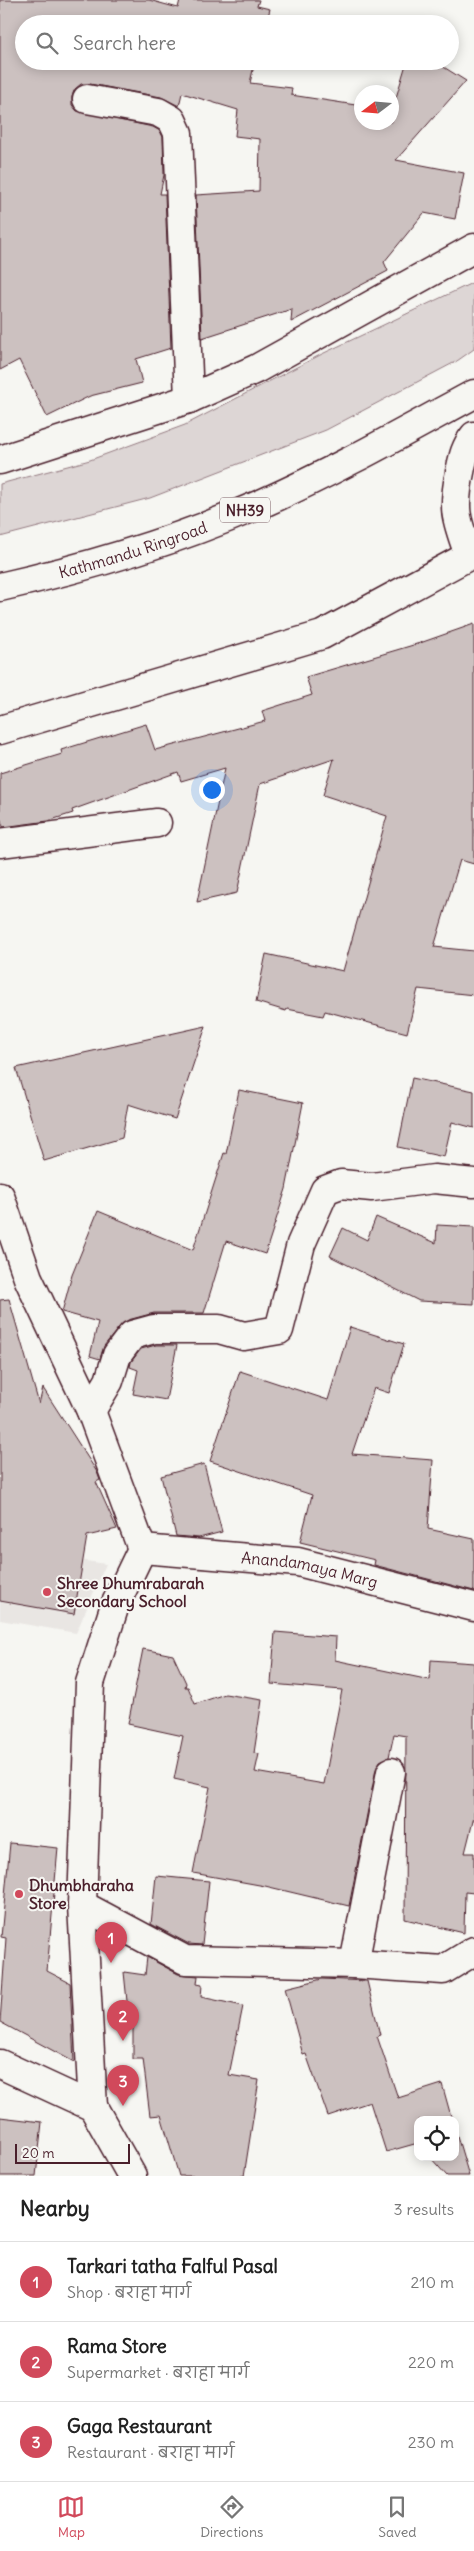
<!DOCTYPE html>
<meta charset="utf-8">
<style>
:root{--surface:#fff;--page:#f6f6f6;--text:#222;--muted:#767676;--line:#e0e0e0;--accent:#d1495b}
body{margin:0;font-family:Delius,"Playpen Sans Deva",sans-serif;background:var(--page);color:var(--text)}
.controls{position:absolute;right:15px;bottom:15px;display:grid;overflow:hidden;border-radius:10px;box-shadow:0 2px 12px #0003}
.controls button{width:45px;height:45px;display:grid;place-items:center;padding:0;border:0;border-bottom:1px solid var(--line);background:var(--surface);color:var(--text);font:25px sans-serif}
.compass{position:absolute;left:354px;top:85px;width:45px;height:45px;border-radius:50%;background:var(--surface);box-shadow:0 2px 12px #0003;rotate:254deg}
.scale{position:absolute;left:15px;bottom:12px;width:115px;box-sizing:border-box;padding-left:5px;border:2px solid #4a1f2b;border-top:0;font-size:14px;line-height:18px;white-space:nowrap;color:#4a1f2b;-webkit-text-stroke:4px #f6f6f2;paint-order:stroke}
.you{position:absolute;left:211px;top:789px;width:18px;height:18px;margin:-12px;border:4px solid #fff;border-radius:50%;background:#1a73e8;box-shadow:0 0 0 8px #1a73e833}
.badge{display:grid;place-items:center;width:32px;height:32px;border-radius:50%;background:var(--accent);color:#fff;font-size:16px;font-weight:700}
.pin{position:absolute;translate:-50% -41px;filter:drop-shadow(0 1px 2px #0008)}
.pin::after{content:'';position:absolute;top:26px;width:18px;height:15px;background:inherit;clip-path:polygon(0 0,100% 0,50% 100%)}
.list{margin:0;padding:0;list-style:none}
h2{display:flex;justify-content:space-between;align-items:center;height:65px;margin:0;padding:0 20px;font-size:21px}
h2 small{font-size:16px;font-weight:400;color:var(--muted)}
.list li{display:grid;grid-template-columns:32px 1fr auto;gap:15px;align-items:center;box-sizing:border-box;height:80px;padding:0 20px;border-top:1px solid var(--line)}
.list b{display:block;font-size:19px;white-space:nowrap}
.list p{margin:0;font-size:16px;white-space:nowrap;color:var(--muted)}
.list em{font-size:16px;font-style:normal;color:var(--muted)}
.icon{flex:none;width:28px;height:28px;fill:none;stroke:currentColor;stroke-width:2;stroke-linecap:round;stroke-linejoin:round}
.map{position:relative;flex:none;width:474px;height:2176px;overflow:hidden}
.search{position:absolute;background:var(--surface);box-shadow:0 2px 12px #0003;left:15px;right:15px;top:15px;height:55px;display:flex;align-items:center;gap:12px;box-sizing:border-box;padding:0 18px;border-radius:28px;color:var(--muted);font-size:19px}
.sheet{height:305px;background:var(--surface)}
nav{display:flex;justify-content:space-around;align-items:center;box-sizing:border-box;height:70px;border-top:1px solid var(--line);background:var(--surface);font-size:14px;color:var(--muted)}
nav a{display:grid;justify-items:center;gap:2px}
nav .on{color:var(--accent)}
.map>svg:first-child{display:block}
</style>
<div class="map">
<svg width="474" height="2176" viewBox="0 0 474 2176">
<rect width="100%" height="100%" fill="#f6f6f2"/>
<filter id="ink" filterUnits="userSpaceOnUse"><feTurbulence type="fractalNoise" baseFrequency=".02" numOctaves="2"/><feDisplacementMap in="SourceGraphic" scale="10" xChannelSelector="R" yChannelSelector="G"/><feConvolveMatrix kernelMatrix="1 2 1 2 8 2 1 2 1" color-interpolation-filters="sRGB"/></filter>
<g filter="url(#ink)">
<path fill="#e9e6e3" d="M 0,1548 L 106,1564 L 76,1633 L 0,1620 Z"/>
<path fill="#ddd6d5" stroke="#947a80" d="M 474,282 L 474,349 L 457,361 L 326,430 L 150,498 L 0,537 L 0,484 L 90,460 L 185,425 L 322,354 Z"/>
<path fill="#ccc1c0" stroke="#4a1f2b" d="M 0,0 L 149,0 L 178,8 L 180,0 L 259,0 L 257,6 L 270,9 L 266,24 L 24,24 L 24,61 L 255,61 L 250,83 L 292,88 L 291,95 L 362,106 L 362,122 L 392,122 L 392,111 L 407,61 L 434,61 L 466,81 L 396,160 L 464,173 L 455,219 L 424,213 L 384,262 L 388,271 L 291,322 L 292,309 L 202,338 L 196,195 L 259,191 L 260,139 L 235,136 L 238,110 L 182,93 L 179,106 L 161,97 L 90,84 L 81,84 L 75,89 L 72,97 L 72,105 L 77,111 L 153,127 L 160,131 L 163,137 L 164,175 L 160,194 L 165,194 L 171,348 L 136,359 L 142,383 L 90,396 L 47,417 L 19,360 L 0,370 Z
M 474,624 L 474,864 L 460,860 L 434,947 L 474,951 L 474,995 L 418,989 L 407,1033 L 325,1011 L 323,1016 L 287,1009 L 286,1011 L 256,1002 L 266,954 L 343,971 L 387,816 L 323,795 L 334,759 L 260,784 L 237,893 L 197,902 L 225,768 L 181,781 L 178,772 L 72,810 L 73,813 L 48,821 L 3,827 L 0,817 L 0,773 L 62,754 L 61,750 L 146,724 L 155,750 L 265,721 L 262,711 L 312,695 L 306,677 L 420,643 Z
M 206,1026 L 175,1119 L 128,1104 L 122,1138 L 44,1161 L 16,1068 Z
M 412,1078 L 474,1091 L 474,1128 L 452,1122 L 444,1157 L 398,1147 Z
M 239,1090 L 303,1103 L 286,1189 L 265,1254 L 226,1241 L 204,1313 L 154,1313 L 128,1320 L 120,1326 L 104,1346 L 100,1359 L 90,1356 L 98,1322 L 62,1312 L 72,1275 L 98,1211 L 193,1250 L 224,1153 L 226,1154 Z
M 376,1217 L 436,1243 L 437,1225 L 474,1227 L 474,1304 L 419,1301 L 330,1256 L 343,1228 L 367,1240 Z
M 9,1299 L 39,1404 L 43,1388 L 97,1472 L 100,1480 L 96,1482 L 117,1529 L 87,1536 L 74,1614 L 0,1601 L 0,1300 Z
M 350,1327 L 404,1344 L 389,1393 L 374,1388 L 352,1454 L 433,1460 L 428,1529 L 474,1539 L 474,1591 L 374,1565 L 375,1560 L 300,1542 L 312,1495 L 210,1461 L 240,1371 L 328,1400 Z
M 156,1345 L 177,1345 L 166,1400 L 133,1394 L 138,1370 L 130,1367 L 131,1362 L 141,1349 Z
M 204,1464 L 222,1532 L 199,1538 L 176,1536 L 161,1476 Z
M 275,1632 L 336,1637 L 335,1660 L 430,1680 L 431,1660 L 474,1663 L 474,1817 L 465,1853 L 474,1853 L 474,1893 L 465,1892 L 464,1933 L 405,1919 L 406,1736 L 394,1734 L 389,1757 L 380,1761 L 376,1769 L 349,1906 L 265,1886 L 193,1873 L 210,1787 L 174,1779 L 183,1736 L 128,1724 L 143,1649 L 173,1655 L 186,1683 L 185,1687 L 188,1687 L 195,1704 L 225,1694 L 262,1700 L 254,1753 L 259,1754 L 255,1772 L 324,1784 L 342,1690 L 271,1684 Z
M 10,1843 L 58,1848 L 47,1971 L 70,1983 L 74,2062 L 0,2022 L 6,1938 L 1,1937 Z
M 156,1876 L 209,1881 L 202,1945 L 189,1944 L 151,1924 Z
M 147,1957 L 178,1974 L 198,1976 L 197,1984 L 202,1985 L 201,1997 L 243,2006 L 229,2075 L 259,2080 L 244,2176 L 179,2176 L 161,2115 L 150,2116 L 143,2059 L 133,2059 L 133,2012 L 128,2011 L 124,1972 L 145,1975 Z
M 322,1979 L 367,1981 L 380,2035 L 377,2036 L 398,2098 L 442,2084 L 452,2120 L 418,2120 L 418,2143 L 386,2152 L 370,2102 L 328,2116 L 306,2054 L 303,2055 L 285,1988 Z
M 0,2117 L 42,2122 L 36,2176 L 0,2176 Z
M 455,2129 L 469,2176 L 447,2176 L 430,2157 L 455,2157 Z"/>
<g fill="none" stroke-linecap="round" stroke-linejoin="round">
<defs>
<g id="minor">
<path d="M 87,99 L 158,112 L 172,120 L 178,133 L 189,399"/>
<path d="M 0,460 L 189,399 L 256,369 L 474,248"/>
<path d="M 469,555 C 456,519 452,510 460,472 C 463,458 465,447 474,436"/>
<path d="M 0,730 L 322,635 L 474,553"/>
<path d="M 0,843 L 157,823"/>
<path d="M 0,1196 L 28,1278 L 91,1411 L 142,1549 L 115,1605 L 90,1683 L 82,1905 L 93,2107"/>
<path d="M 91,1411 L 109,1381 L 117,1355 L 132,1335 L 154,1329 L 219,1329 L 244,1336 L 279,1330 L 301,1244 L 325,1190 L 341,1184 L 372,1187 L 434,1179 L 474,1183"/>
<path id="s1" d="M 142,1549 L 298,1562 L 474,1607"/>
<path d="M 82,1905 L 185,1960 L 354,1964 L 443,1970 L 474,1951"/>
<path d="M 354,1964 L 391,1772"/>
</g>
<path id="major" d="M 0,2064 L 93,2107 L 132,2176"/>
<g id="highway">
<path id="s2" d="M 0,587 C 89,567 179,540 263,503 C 335,471 404,432 474,394"/>
</g>
</defs>
<use href="#minor" stroke="#4a1f2b" stroke-width="31"/>
<use href="#major" stroke="#4a1f2b" stroke-width="31"/>
<use href="#highway" stroke="#4a1f2b" stroke-width="31"/>
<use href="#minor" stroke="#f6f6f2" stroke-width="28"/>
<use href="#major" stroke="#f6f6f2" stroke-width="28"/>
<use href="#highway" stroke="#f6f6f2" stroke-width="28"/>
</g>
</g>
<g fill="#d1495b" stroke="#f6f6f2" stroke-width="2">
<circle cx="47" cy="1592" r="5"/>
<circle cx="19" cy="1894" r="5"/>
</g>
<g text-anchor="middle" dominant-baseline="central" stroke-width="4" stroke-linejoin="round" paint-order="stroke">
<rect fill="#f6f6f2" stroke="#7e6067" stroke-width="1" x="220" y="497.5" width="50" height="25" rx="4"/>
<g font-size="15" font-weight="bold" fill="#4a1f2b">
<text x="245" y="510">NH39</text>
</g>
<g font-size="16" fill="#4a1f2b" stroke="#f6f6f2">
<text stroke="none"><textPath href="#s2" startOffset="138">Kathmandu Ringroad</textPath></text>
<text stroke="none"><textPath href="#s1" startOffset="169">Anandamaya Marg</textPath></text>
</g>
<g font-size="16" font-weight="bold" fill="#4a1f2b" stroke="#f6f6f2" text-anchor="start">
<text x="57" y="1583">Shree Dhumrabarah<tspan x="57" dy="18">Secondary School</tspan></text>
<text x="29" y="1885">Dhumbharaha<tspan x="29" dy="18">Store</tspan></text>
</g>
</g>
</svg>
<div class="controls">
<button><svg class="icon" aria-label="locate" viewBox="0 0 24 24"><circle cx="12" cy="12" r="6"/><path d="M12 2v4M12 18v4M2 12h4M18 12h4"/></svg></button>
</div>
<svg class="compass" viewBox="-18 -18 36 36"><path d="M0-13l5 13h-10z" fill="#e53935"/><path d="M0 13l5-13h-10z" fill="#767676"/></svg>
<div class="scale">20 m</div>
<div class="you"></div>
<div class="pin badge" style="left:111px;top:1963px">1</div>
<div class="pin badge" style="left:123px;top:2041px">2</div>
<div class="pin badge" style="left:123px;top:2106px">3</div>
<div class="search"><svg class="icon" aria-label="search" viewBox="0 0 24 24"><circle cx="10" cy="10" r="6"/><path d="M15 15l6 6"/></svg>Search here</div>
</div>
<section class="sheet">
<h2>Nearby<small>3 results</small></h2>
<ul class="list">
<li><span class="badge">1</span><div><b>Tarkari tatha Falful Pasal</b><p>Shop · बराहा मार्ग</p></div><em>210 m</em></li>
<li><span class="badge">2</span><div><b>Rama Store</b><p>Supermarket · बराहा मार्ग</p></div><em>220 m</em></li>
<li><span class="badge">3</span><div><b>Gaga Restaurant</b><p>Restaurant · बराहा मार्ग</p></div><em>230 m</em></li>
</ul>
</section>
<nav>
<a class="on"><svg class="icon" aria-label="map" viewBox="0 0 24 24"><path d="M3 6l6-2 6 2 6-2v14l-6 2-6-2-6 2zM9 4v14M15 6v14"/></svg>Map</a>
<a><svg class="icon" aria-label="directions" viewBox="0 0 24 24"><path d="M12 3l9 9-9 9-9-9zM9 14v-3h6M13 9l2 2-2 2"/></svg>Directions</a>
<a><svg class="icon" aria-label="saved" viewBox="0 0 24 24"><path d="M7 4h10v16l-5-4-5 4z"/></svg>Saved</a>
</nav>
